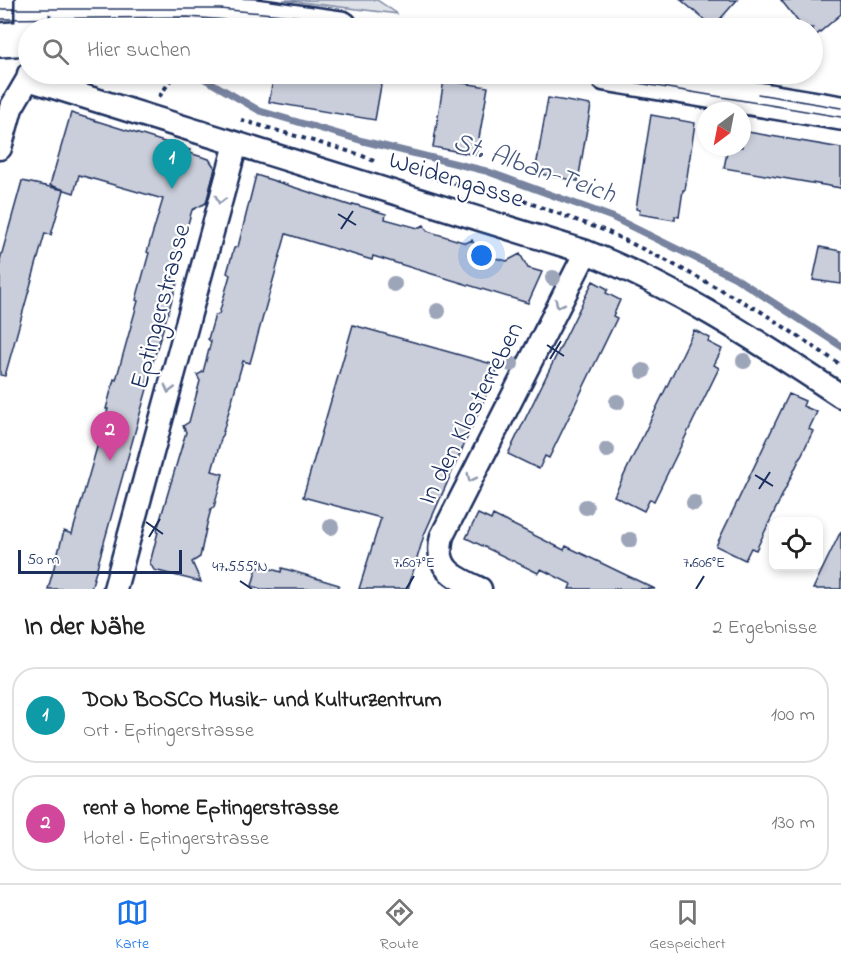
<!DOCTYPE html>
<html lang="de">
<meta charset="utf-8">
<style>
:root{--surface:#fff;--page:#f2f2f2;--text:#222;--muted:#767676;--line:#e0e0e0;--accent:#1a73e8}
body{margin:0;font-family:"Indie Flower",sans-serif;background:var(--page);color:var(--text)}
.controls{position:absolute;right:18px;bottom:18px;display:grid;overflow:hidden;border-radius:12px;box-shadow:0 3px 9px #0003}
.controls button{width:54px;height:54px;display:grid;place-items:center;padding:0;border:0;border-bottom:2px solid var(--line);background:var(--surface);color:var(--text);font:30px sans-serif}
.compass{position:absolute;left:697px;top:102px;width:54px;height:54px;border-radius:50%;background:var(--surface);box-shadow:0 3px 9px #0003;rotate:212deg}
.scale{position:absolute;left:18px;bottom:15px;width:164px;box-sizing:border-box;padding-left:6px;border:3px solid #1b2f5e;border-top:0;font-size:16px;line-height:21px;white-space:nowrap;color:#1b2f5e;-webkit-text-stroke:4px #fff;paint-order:stroke}
.you{position:absolute;left:482px;top:256px;width:21px;height:21px;margin:-15px;border:4px solid #fff;border-radius:50%;background:#1a73e8;box-shadow:0 0 0 9px #1a73e833}
.badge{display:grid;place-items:center;width:39px;height:39px;border-radius:50%;background:var(--accent);color:#fff;font-size:20px;font-weight:700}
.pin{position:absolute;translate:-50% -50px;filter:drop-shadow(0 2px 3px #0008)}
.pin::after{content:'';position:absolute;top:32px;width:21px;height:18px;background:inherit;clip-path:polygon(0 0,100% 0,50% 100%)}
.list{margin:0;padding:0;list-style:none}
h2{display:flex;justify-content:space-between;align-items:center;height:78px;margin:0;padding:0 24px;font-size:26px}
h2 small{font-size:20px;font-weight:400;color:var(--muted)}
.list li{display:grid;grid-template-columns:39px 1fr auto;gap:18px;align-items:center;box-sizing:border-box;height:96px;margin:0 12px 12px;padding:0 12px;border:2px solid var(--line);border-radius:24px}
.list b{display:block;font-size:22px;white-space:nowrap}
.list p{margin:0;font-size:20px;white-space:nowrap;color:var(--muted)}
.list em{font-size:20px;font-style:normal;color:var(--muted)}
.icon{flex:none;width:33px;height:33px;fill:none;stroke:currentColor;stroke-width:2;stroke-linecap:round;stroke-linejoin:round}
.map{position:relative;flex:none;width:841px;height:589px;overflow:hidden}
.search{position:absolute;background:var(--surface);box-shadow:0 3px 9px #0003;left:18px;right:18px;top:18px;height:66px;display:flex;align-items:center;gap:15px;box-sizing:border-box;padding:0 21px;border-radius:33px;color:var(--muted);font-size:22px}
.sheet{height:294px;background:var(--surface)}
nav{display:flex;justify-content:space-around;align-items:center;box-sizing:border-box;height:84px;border-top:2px solid var(--line);background:var(--surface);font-size:16px;color:var(--muted)}
nav a{display:grid;justify-items:center;gap:3px}
nav .on{color:var(--accent)}
.map>svg:first-child{display:block}
</style>
<div class="map">
<svg width="841" height="589" viewBox="0 0 841 589">
<rect width="100%" height="100%" fill="#fff"/>
<filter id="ink" filterUnits="userSpaceOnUse"><feTurbulence type="fractalNoise" baseFrequency=".0167" numOctaves="2"/><feDisplacementMap in="SourceGraphic" scale="12" xChannelSelector="R" yChannelSelector="G"/><feConvolveMatrix kernelMatrix="1 2 1 2 8 2 1 2 1" color-interpolation-filters="sRGB"/></filter>
<g filter="url(#ink)">
<path fill="#dee1e7" stroke="#7c88a2" stroke-width="1.5" d="M 283,0 L 377,0 L 398,14 Z"/>
<g fill="none" stroke-linecap="round" stroke-linejoin="round">
<path stroke="#77839f" stroke-width="7" d="M 196,74 L 260,111 L 363,141 L 486,171 L 612,217 L 734,277 L 841,346"/>
</g>
<path fill="#caceda" stroke="#1b2f5e" stroke-width="1.5" d="M 681,0 L 737,0 L 713,27 Z
M 781,0 L 841,0 L 841,14 L 813,38 L 813,28 L 803,28 Z
M 274,74 L 383,74 L 375,120 L 269,102 Z
M 444,80 L 488,87 L 476,155 L 433,147 Z
M 548,98 L 591,105 L 578,181 L 535,173 Z
M 71,113 L 190,150 L 189,153 L 209,159 L 215,168 L 206,203 L 192,210 L 172,279 L 178,280 L 151,368 L 146,388 L 147,389 L 91,589 L 48,589 L 64,531 L 72,534 L 108,409 L 106,409 L 114,379 L 116,380 L 138,301 L 136,300 L 149,253 L 147,252 L 163,199 L 79,175 L 74,193 L 50,185 Z
M 651,115 L 695,123 L 685,190 L 683,190 L 679,217 L 675,216 L 675,220 L 639,214 L 640,210 L 636,209 Z
M 742,131 L 841,148 L 841,188 L 724,168 L 728,147 L 742,147 Z
M 256,175 L 352,206 L 353,204 L 386,214 L 385,219 L 418,228 L 424,225 L 427,231 L 466,243 L 472,240 L 479,253 L 495,258 L 507,261 L 520,254 L 528,268 L 542,272 L 528,303 L 373,256 L 372,260 L 286,234 L 250,363 L 243,361 L 212,471 L 223,474 L 214,507 L 211,509 L 207,524 L 200,557 L 192,562 L 201,582 L 154,570 L 150,563 L 158,532 L 157,530 L 186,432 L 183,426 L 189,422 L 200,381 L 197,375 L 203,372 L 211,342 L 208,339 L 215,315 L 219,314 L 230,275 L 227,273 L 234,248 L 238,247 Z
M 22,181 L 64,190 L 51,235 L 45,233 L 5,376 L 0,375 L 0,260 Z
M 820,247 L 841,251 L 841,284 L 813,280 Z
M 593,281 L 608,289 L 606,293 L 620,300 L 613,316 L 617,318 L 549,458 L 545,456 L 539,469 L 508,454 Z
M 353,325 L 499,366 L 424,535 L 408,589 L 359,589 L 381,518 L 303,497 Z
M 694,330 L 710,338 L 708,342 L 722,349 L 714,365 L 719,368 L 654,501 L 650,499 L 644,511 L 614,496 Z
M 789,394 L 805,401 L 803,406 L 817,412 L 809,429 L 813,431 L 756,550 L 751,548 L 745,560 L 716,546 Z
M 478,514 L 491,520 L 493,515 L 564,550 L 566,546 L 655,589 L 569,589 L 571,584 L 541,569 L 538,573 L 466,538 Z
M 841,531 L 841,589 L 813,589 L 822,570 Z
M 257,567 L 267,570 L 268,568 L 281,572 L 282,568 L 339,585 L 338,589 L 261,589 L 252,586 Z"/>
<g fill="none" stroke-linecap="round" stroke-linejoin="round">
<defs>
<path id="street" d="M 28,79 L 586,252 C 678,288 759,342 841,396
M 0,148 L 11,108 L 28,79 L 29,74
M 115,589 L 236,144
M 480,589 C 454,577 434,569 442,536 L 586,252"/>
<path id="secondary" d="M 58,0 L 115,12 L 255,16 L 341,28
M 32,28 L 32,0
M 62,28 L 112,13
M 0,40 L 28,38
M 606,74 L 841,113"/>
</defs>
<use href="#street" stroke="#1b2f5e" stroke-width="27"/>
<use href="#secondary" stroke="#1b2f5e" stroke-width="38"/>
<path stroke="#1b2f5e" stroke-width="4" stroke-dasharray="4.5 4.5" stroke-linecap="butt" d="M 159,97 L 175,74
M 241,120 L 358,154 L 374,161
M 410,172 L 521,200 L 606,231 L 671,263 L 760,311 L 841,365"/>
<use href="#street" stroke="#fff" stroke-width="22"/>
<use href="#secondary" stroke="#fff" stroke-width="33"/>
<path stroke="#1b2f5e" stroke-width="1.5" d="M 0,9 L 220,9 L 303,17 L 370,28
M 0,19 L 188,17 L 291,25
M 584,74 L 841,117
M 758,94 L 841,108"/>
</g>
<g fill="#9da5b9">
<circle cx="553" cy="278" r="8"/>
<circle cx="394" cy="284" r="8"/>
<circle cx="438" cy="311" r="8"/>
<circle cx="744" cy="361" r="8"/>
<circle cx="511" cy="364" r="8"/>
<circle cx="643" cy="371" r="8"/>
<circle cx="617" cy="402" r="8"/>
<circle cx="607" cy="450" r="8"/>
<circle cx="694" cy="503" r="8"/>
<circle cx="586" cy="507" r="8"/>
<circle cx="331" cy="527" r="8"/>
<circle cx="630" cy="540" r="8"/>
</g>
<defs><path id="oneway-chevron" d="M-2-3.5L2.5 0L-2 3.5" fill="none" stroke-width="1.6" stroke-linecap="round" stroke-linejoin="round" transform="scale(1.5)"/></defs>
<g stroke="#8d97ae">
<use href="#oneway-chevron" transform="translate(220 200) rotate(105)"/>
<use href="#oneway-chevron" transform="translate(559 304) rotate(117)"/>
<use href="#oneway-chevron" transform="translate(169 389) rotate(105)"/>
<use href="#oneway-chevron" transform="translate(471 478) rotate(117)"/>
</g>
</g>
<path fill="none" stroke="#1b2f5e" stroke-width="2" d="M 338,214 L 356,225M 341,229 L 353,211M 547,345 L 564,356M 550,359 L 561,341M 755,475 L 773,486M 759,489 L 770,472M 146,522 L 163,534M 149,537 L 160,519M 240,581 L 252,589M 406,589 L 414,576M 696,589 L 704,576"/>
<g text-anchor="middle" dominant-baseline="central" stroke-width="4.5" stroke-linejoin="round" paint-order="stroke">
<g font-size="26" fill="#1b2f5e" stroke="#fff">
<text transform="translate(456 181) rotate(17)">Weidengasse</text>
<text transform="translate(162 307) rotate(-75)">Eptingerstrasse</text>
<text transform="translate(472 414) rotate(-63)">In den Klosterreben</text>
</g>
<g font-size="27" font-style="italic" fill="#49597e" stroke="#fff">
<text transform="translate(534 169) rotate(19)">St. Alban-Teich</text>
</g>
</g>
<g font-size="15" text-anchor="middle" fill="#1b2f5e" stroke="#fff" stroke-width="4.5" stroke-linejoin="round" paint-order="stroke">
<text x="414" y="567">7.607°E</text>
<text x="704" y="567">7.606°E</text>
<text x="240" y="571">47.555°N</text>
</g>
</svg>
<div class="controls">
<button><svg class="icon" aria-label="locate" viewBox="0 0 24 24"><circle cx="12" cy="12" r="6"/><path d="M12 2v4M12 18v4M2 12h4M18 12h4"/></svg></button>
</div>
<svg class="compass" viewBox="-18 -18 36 36"><path d="M0-13l5 13h-10z" fill="#e53935"/><path d="M0 13l5-13h-10z" fill="#767676"/></svg>
<div class="scale">50 m</div>
<div class="you"></div>
<div class="pin badge" style="left:172px;top:189px;background:#0f9aa8">1</div>
<div class="pin badge" style="left:110px;top:461px;background:#d1479c">2</div>
<div class="search"><svg class="icon" aria-label="search" viewBox="0 0 24 24"><circle cx="10" cy="10" r="6"/><path d="M15 15l6 6"/></svg>Hier suchen</div>
</div>
<section class="sheet">
<h2>In der Nähe<small>2 Ergebnisse</small></h2>
<ul class="list">
<li><span class="badge" style="background:#0f9aa8">1</span><div><b>DON BOSCO Musik- und Kulturzentrum</b><p>Ort · Eptingerstrasse</p></div><em>100 m</em></li>
<li><span class="badge" style="background:#d1479c">2</span><div><b>rent a home Eptingerstrasse</b><p>Hotel · Eptingerstrasse</p></div><em>130 m</em></li>
</ul>
</section>
<nav>
<a class="on"><svg class="icon" aria-label="map" viewBox="0 0 24 24"><path d="M3 6l6-2 6 2 6-2v14l-6 2-6-2-6 2zM9 4v14M15 6v14"/></svg>Karte</a>
<a><svg class="icon" aria-label="directions" viewBox="0 0 24 24"><path d="M12 3l9 9-9 9-9-9zM9 14v-3h6M13 9l2 2-2 2"/></svg>Route</a>
<a><svg class="icon" aria-label="saved" viewBox="0 0 24 24"><path d="M7 4h10v16l-5-4-5 4z"/></svg>Gespeichert</a>
</nav>
